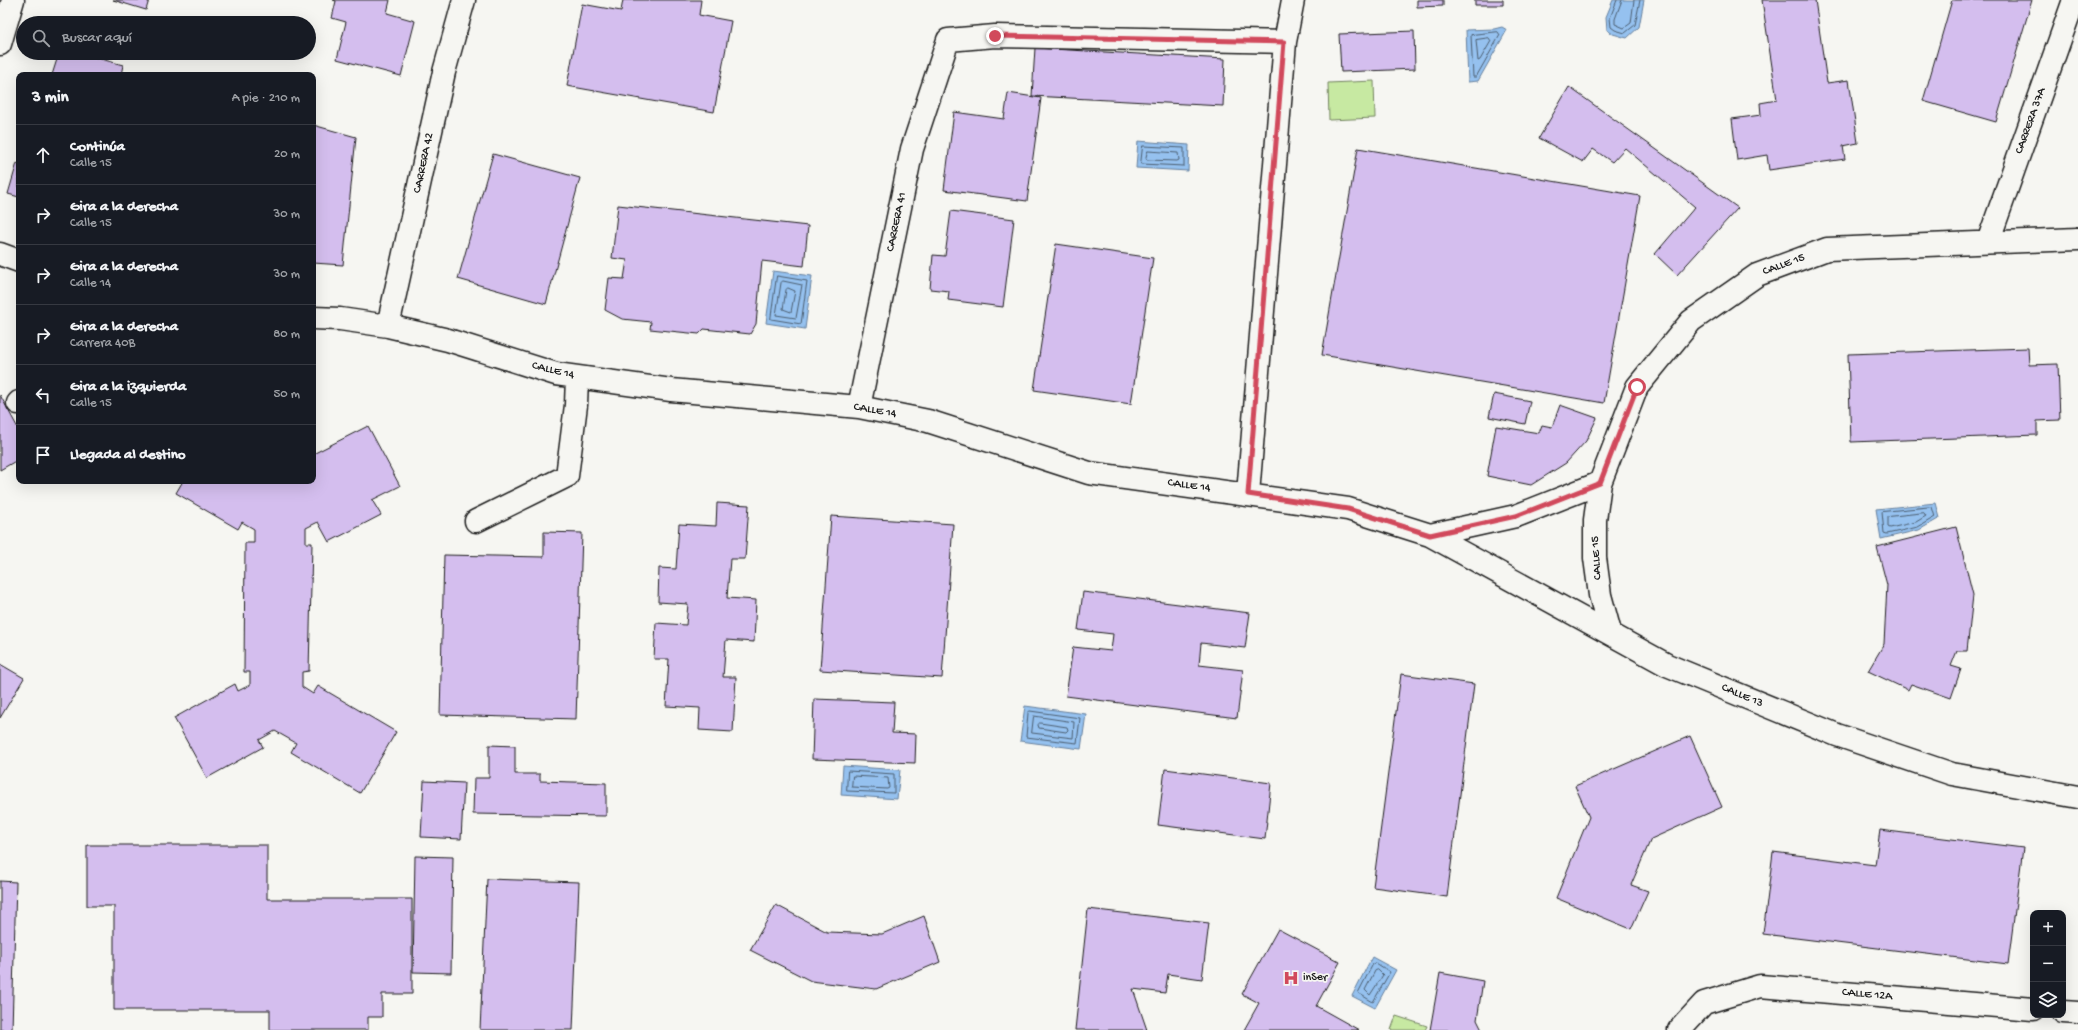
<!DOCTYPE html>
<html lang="es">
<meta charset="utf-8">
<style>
:root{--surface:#171b24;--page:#20242c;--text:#f1f3f6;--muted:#9ea1a6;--line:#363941}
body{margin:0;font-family:"Gochi Hand",sans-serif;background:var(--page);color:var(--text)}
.controls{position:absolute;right:12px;bottom:12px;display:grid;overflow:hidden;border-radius:8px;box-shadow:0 4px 16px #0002}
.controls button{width:36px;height:36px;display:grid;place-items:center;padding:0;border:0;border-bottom:1px solid var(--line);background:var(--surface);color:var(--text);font:20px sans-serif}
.stop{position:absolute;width:12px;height:12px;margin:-9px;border:3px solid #d1495b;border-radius:50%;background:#fff}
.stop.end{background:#d1495b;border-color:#fff;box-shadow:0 1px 4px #0008}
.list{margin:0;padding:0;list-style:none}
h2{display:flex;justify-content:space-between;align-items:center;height:52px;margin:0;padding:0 16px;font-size:17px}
h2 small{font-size:13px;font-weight:400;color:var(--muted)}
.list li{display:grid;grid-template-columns:26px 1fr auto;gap:12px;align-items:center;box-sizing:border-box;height:60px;padding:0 16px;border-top:1px solid var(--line)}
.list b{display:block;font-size:15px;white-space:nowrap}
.list p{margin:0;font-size:13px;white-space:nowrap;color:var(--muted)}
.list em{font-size:13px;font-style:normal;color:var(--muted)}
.icon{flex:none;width:22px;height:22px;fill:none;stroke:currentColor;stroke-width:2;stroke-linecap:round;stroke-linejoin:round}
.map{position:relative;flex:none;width:2078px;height:1030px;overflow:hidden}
.search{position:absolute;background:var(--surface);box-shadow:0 4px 16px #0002;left:16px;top:16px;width:300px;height:44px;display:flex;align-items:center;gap:10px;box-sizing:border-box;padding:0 14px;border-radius:22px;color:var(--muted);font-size:15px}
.panel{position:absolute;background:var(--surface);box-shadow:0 4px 16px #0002;left:16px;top:72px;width:300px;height:412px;border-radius:8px}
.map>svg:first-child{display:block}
</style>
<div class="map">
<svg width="2078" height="1030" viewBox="0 0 2078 1030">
<rect width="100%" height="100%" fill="#f6f6f2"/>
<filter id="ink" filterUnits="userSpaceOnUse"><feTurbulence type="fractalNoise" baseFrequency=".025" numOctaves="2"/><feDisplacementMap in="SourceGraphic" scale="8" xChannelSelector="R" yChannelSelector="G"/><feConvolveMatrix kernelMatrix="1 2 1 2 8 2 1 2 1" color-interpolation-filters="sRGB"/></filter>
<g filter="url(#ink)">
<path fill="#c7e9a2" stroke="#72825f" d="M 1374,81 L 1375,118 L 1329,120 L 1328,83 Z
M 1396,1016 L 1427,1026 L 1425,1030 L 1391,1030 Z"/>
<path fill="#95c1ef" stroke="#657f9b" d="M 1613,0 L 1644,0 L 1639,27 L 1627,38 L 1613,34 L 1607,30 L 1606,17 Z
M 1502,27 L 1507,30 L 1478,81 L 1468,82 L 1466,30 L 1494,29 Z
M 1138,141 L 1189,145 L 1188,171 L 1136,168 Z
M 773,271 L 812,276 L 805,329 L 766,323 Z
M 1936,503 L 1940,518 L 1919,530 L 1881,539 L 1876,509 Z
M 1025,706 L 1086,714 L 1081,749 L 1020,741 Z
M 843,766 L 900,770 L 897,799 L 841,795 Z
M 1372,957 L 1396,970 L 1375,1008 L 1352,996 Z"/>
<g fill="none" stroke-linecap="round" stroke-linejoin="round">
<path stroke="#4c5e70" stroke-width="1" d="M 1617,0 L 1610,18 L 1611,27 L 1615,30 L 1625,33 L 1635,25 L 1640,0
M 1622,0 L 1615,19 L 1615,24 L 1624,28 L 1631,23 L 1634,0
M 1498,32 L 1500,35 L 1476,77 L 1473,77 L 1471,35 Z
M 1489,38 L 1491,41 L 1480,60 L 1478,61 L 1476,40 Z
M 1143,146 L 1184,148 L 1184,166 L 1141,164 Z
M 1148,151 L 1178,153 L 1179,160 L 1177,161 L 1147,160 L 1146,158 Z
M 777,276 L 807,281 L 801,324 L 771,319 Z
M 783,281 L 802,285 L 796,318 L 776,315 L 781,283 Z
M 788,288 L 795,291 L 791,312 L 783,309 L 786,290 Z
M 1932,507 L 1935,517 L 1918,527 L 1887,534 L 1884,533 L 1882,512 Z
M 1924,513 L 1926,516 L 1916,522 L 1890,528 L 1888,527 L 1888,517 Z
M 1030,711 L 1080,718 L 1077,743 L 1026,737 L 1028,713 Z
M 1034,716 L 1074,722 L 1073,738 L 1032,733 Z
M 1040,723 L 1067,727 L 1068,730 L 1066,732 L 1039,728 L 1038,725 Z
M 848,771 L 894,774 L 894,793 L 847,791 Z
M 853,776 L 888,778 L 889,788 L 887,789 L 852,787 Z
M 1376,963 L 1390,972 L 1373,1002 L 1358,993 L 1373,964 Z
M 1378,970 L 1383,975 L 1370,995 L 1365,990 L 1375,971 Z"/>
</g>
<path fill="#d4beee" stroke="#1c1c1c" d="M 113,0 L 149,0 L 146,10 Z
M 333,0 L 390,0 L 387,13 L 415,21 L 401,76 L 337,59 L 346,22 L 332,18 L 336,1 Z
M 623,0 L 701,0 L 699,15 L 731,21 L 714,112 L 567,86 L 582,4 L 621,11 Z
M 1417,0 L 1443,0 L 1443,6 L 1417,7 Z
M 1475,0 L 1503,0 L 1503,5 L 1475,5 Z
M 1762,0 L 1815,0 L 1827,83 L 1849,80 L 1858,143 L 1843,146 L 1845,159 L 1769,170 L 1767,155 L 1737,160 L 1732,119 L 1761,115 L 1760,103 L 1777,100 Z
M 1952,0 L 2032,0 L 1996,122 L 1923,101 Z
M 1414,31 L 1415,69 L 1341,72 L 1339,34 Z
M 1035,48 L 1225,59 L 1223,106 L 1032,96 Z
M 59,53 L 79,53 L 123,65 L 121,75 L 52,75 Z
M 1569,87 L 1738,208 L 1677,275 L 1655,254 L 1695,207 L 1625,148 L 1612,162 L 1593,149 L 1583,162 L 1539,138 Z
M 1008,93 L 1041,98 L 1027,201 L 944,190 L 954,112 L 1004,119 Z
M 313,125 L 356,137 L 343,265 L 313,263 Z
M 1358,148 L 1640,196 L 1604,403 L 1322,355 Z
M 493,154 L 580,178 L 546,304 L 458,279 Z
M 17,163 L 19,164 L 19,197 L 8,194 Z
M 618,205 L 808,226 L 804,266 L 762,261 L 756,324 L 750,334 L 704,329 L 699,334 L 650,329 L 651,322 L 622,319 L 605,310 L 609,278 L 624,279 L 627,260 L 612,258 Z
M 951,211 L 1014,219 L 1003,307 L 948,300 L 949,291 L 930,289 L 933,255 L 945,256 Z
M 1056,244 L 1153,258 L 1131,404 L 1034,390 Z
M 2028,348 L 2029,365 L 2058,364 L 2060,420 L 2037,421 L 2037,435 L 1851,442 L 1848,354 Z
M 1494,394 L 1530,401 L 1525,424 L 1489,417 Z
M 0,395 L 19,430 L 19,459 L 0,470 Z
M 1560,405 L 1597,418 L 1586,441 L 1566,463 L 1531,485 L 1487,476 L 1496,426 L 1539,433 L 1542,425 L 1552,427 Z
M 368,426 L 400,486 L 372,500 L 381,515 L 329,542 L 318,522 L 306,528 L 306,543 L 312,543 L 309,671 L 302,672 L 302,687 L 313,694 L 318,686 L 396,732 L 360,793 L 291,752 L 296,743 L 275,731 L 259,740 L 263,747 L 207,778 L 174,718 L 235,684 L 238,691 L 250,685 L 250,672 L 244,672 L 245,543 L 254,543 L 254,529 L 242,522 L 238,529 L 176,493 L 183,481 L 313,481 L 313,454 Z
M 717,503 L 749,505 L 745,559 L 730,559 L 727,598 L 756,600 L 754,642 L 726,640 L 723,677 L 736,677 L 733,732 L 699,730 L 700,708 L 666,706 L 669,659 L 654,659 L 656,623 L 686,625 L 688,604 L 658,602 L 659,568 L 676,569 L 679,524 L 716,526 Z
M 831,516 L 953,524 L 942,678 L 820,670 Z
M 1956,527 L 1973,595 L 1967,651 L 1957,651 L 1951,666 L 1961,669 L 1951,698 L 1911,684 L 1908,690 L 1868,671 L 1884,644 L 1887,585 L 1877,547 Z
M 544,532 L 582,533 L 576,719 L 440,715 L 444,555 L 544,557 Z
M 1083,592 L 1250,613 L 1245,648 L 1201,643 L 1199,665 L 1243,670 L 1237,718 L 1066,696 L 1073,647 L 1111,651 L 1113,634 L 1078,630 Z
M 0,664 L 24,678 L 0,718 Z
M 1401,674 L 1474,684 L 1447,897 L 1373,887 Z
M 814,699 L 894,702 L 892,733 L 916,734 L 915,763 L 812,759 Z
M 1690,736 L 1722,807 L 1651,839 L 1631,885 L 1648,891 L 1631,929 L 1556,898 L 1589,817 L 1575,786 Z
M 489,745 L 515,746 L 515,774 L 540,774 L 540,781 L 606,783 L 606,816 L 473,814 L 474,778 L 489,778 Z
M 1165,769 L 1271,783 L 1265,839 L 1158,825 Z
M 424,781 L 464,783 L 461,839 L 421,837 Z
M 1880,830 L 2023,848 L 2008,964 L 1763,934 L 1773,852 L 1875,865 Z
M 87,845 L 267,845 L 267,899 L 412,899 L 412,994 L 382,994 L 382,1017 L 368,1017 L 368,1030 L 270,1030 L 270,1010 L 114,1010 L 114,906 L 87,906 Z
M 415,856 L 453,857 L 451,973 L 413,972 Z
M 487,879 L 579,882 L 573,1030 L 480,1030 Z
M 0,881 L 16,882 L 12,1030 L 0,1030 Z
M 776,905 L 827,932 L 882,934 L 924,916 L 940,962 L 876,989 L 811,981 L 750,950 Z
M 1088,909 L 1209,923 L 1202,979 L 1168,974 L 1165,993 L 1133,989 L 1147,1030 L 1075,1030 Z
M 1278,929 L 1340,962 L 1316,1006 L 1359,1030 L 1244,1030 L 1259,1003 L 1242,994 Z
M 1440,973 L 1483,981 L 1477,1020 L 1482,1030 L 1430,1030 Z"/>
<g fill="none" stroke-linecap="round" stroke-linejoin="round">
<defs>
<path id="minor" d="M 0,44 L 13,0
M 1988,242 L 2074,0
M 0,254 L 19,261
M 313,318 L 340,319 L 388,326 L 448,340 L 556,374 L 671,390 L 859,407 L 928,421 L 1089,473 L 1348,509 L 1430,535 L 1667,665 L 1837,735 L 1952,774 L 2078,797
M 388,326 L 444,72 L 464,0
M 18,403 L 19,402
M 859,407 L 912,149 L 948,40 L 995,36 L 1285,42
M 1248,494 L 1285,42 L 1293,0
M 476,521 L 567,476 L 576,405 L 577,377
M 1430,535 L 1516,516 L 1600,483
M 1610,632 L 1600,595 L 1595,558 L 1595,520 L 1600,483 L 1637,387 L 1691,321 L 1757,275 L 1827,249 L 2078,239
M 2063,1012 L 2078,1013
M 1679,1030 L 1704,1003 L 1760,986 L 2033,1009"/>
</defs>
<use href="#minor" stroke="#1c1c1c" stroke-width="25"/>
<use href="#minor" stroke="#f6f6f2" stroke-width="22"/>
</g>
</g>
<g fill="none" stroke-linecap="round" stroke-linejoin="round" filter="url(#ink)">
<path stroke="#d1495b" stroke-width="5" d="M 995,36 L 1284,42 L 1248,494 L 1348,509 L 1430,535 L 1516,516 L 1600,483 L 1637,387"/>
</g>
<defs>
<symbol id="hospital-bare" viewBox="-9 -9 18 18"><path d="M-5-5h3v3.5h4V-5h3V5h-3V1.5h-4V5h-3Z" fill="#d1495b" stroke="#f6f6f2" stroke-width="2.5" paint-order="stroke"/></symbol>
</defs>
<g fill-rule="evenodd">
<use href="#hospital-bare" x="1280" y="967" width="22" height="22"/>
</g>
<g text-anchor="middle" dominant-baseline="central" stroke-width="3.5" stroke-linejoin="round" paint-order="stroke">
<g font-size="12" fill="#1c1c1c" stroke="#f6f6f2">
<text transform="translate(2031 121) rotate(-70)">CARRERA 37A</text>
<text transform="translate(424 163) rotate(-78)">CARRERA 42</text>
<text transform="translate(897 222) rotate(-78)">CARRERA 41</text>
<text transform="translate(1784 265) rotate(-20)">CALLE 15</text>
<text transform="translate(553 371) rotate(14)">CALLE 14</text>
<text transform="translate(875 411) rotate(10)">CALLE 14</text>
<text transform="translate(1189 486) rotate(8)">CALLE 14</text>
<text transform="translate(1597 558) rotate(-94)">CALLE 15</text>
<text transform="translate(1742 696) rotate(23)">CALLE 13</text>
<text transform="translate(1867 995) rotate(5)">CALLE 12A</text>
</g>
<g font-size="12" fill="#1c1c1c" stroke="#f6f6f2" text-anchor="start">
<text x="1303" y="978">inSer</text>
</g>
</g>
</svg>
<div class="controls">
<button>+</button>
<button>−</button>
<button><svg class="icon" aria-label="layers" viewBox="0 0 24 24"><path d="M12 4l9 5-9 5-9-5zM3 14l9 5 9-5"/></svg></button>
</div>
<div class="stop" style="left:1637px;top:387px"></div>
<div class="stop end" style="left:995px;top:36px"></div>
<div class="search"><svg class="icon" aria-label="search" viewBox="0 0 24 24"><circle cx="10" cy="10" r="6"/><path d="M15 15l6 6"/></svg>Buscar aquí</div>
<section class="panel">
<h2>3 min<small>A pie · 210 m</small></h2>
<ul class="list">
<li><svg class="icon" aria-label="ahead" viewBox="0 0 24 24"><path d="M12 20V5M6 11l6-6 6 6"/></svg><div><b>Continúa</b><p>Calle 15</p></div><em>20 m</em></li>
<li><svg class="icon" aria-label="right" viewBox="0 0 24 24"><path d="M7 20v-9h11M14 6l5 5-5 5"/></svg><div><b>Gira a la derecha</b><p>Calle 15</p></div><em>30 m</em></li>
<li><svg class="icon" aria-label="right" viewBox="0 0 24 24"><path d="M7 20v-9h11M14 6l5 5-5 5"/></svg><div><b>Gira a la derecha</b><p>Calle 14</p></div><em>30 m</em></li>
<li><svg class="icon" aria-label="right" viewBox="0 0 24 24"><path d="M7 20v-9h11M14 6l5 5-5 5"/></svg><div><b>Gira a la derecha</b><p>Carrera 40B</p></div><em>80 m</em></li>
<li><svg class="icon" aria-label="left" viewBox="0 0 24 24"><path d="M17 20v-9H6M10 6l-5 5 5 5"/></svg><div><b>Gira a la izquierda</b><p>Calle 15</p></div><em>50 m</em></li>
<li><svg class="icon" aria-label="arrive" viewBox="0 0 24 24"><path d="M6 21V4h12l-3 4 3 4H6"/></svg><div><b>Llegada al destino</b></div></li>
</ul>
</section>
</div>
